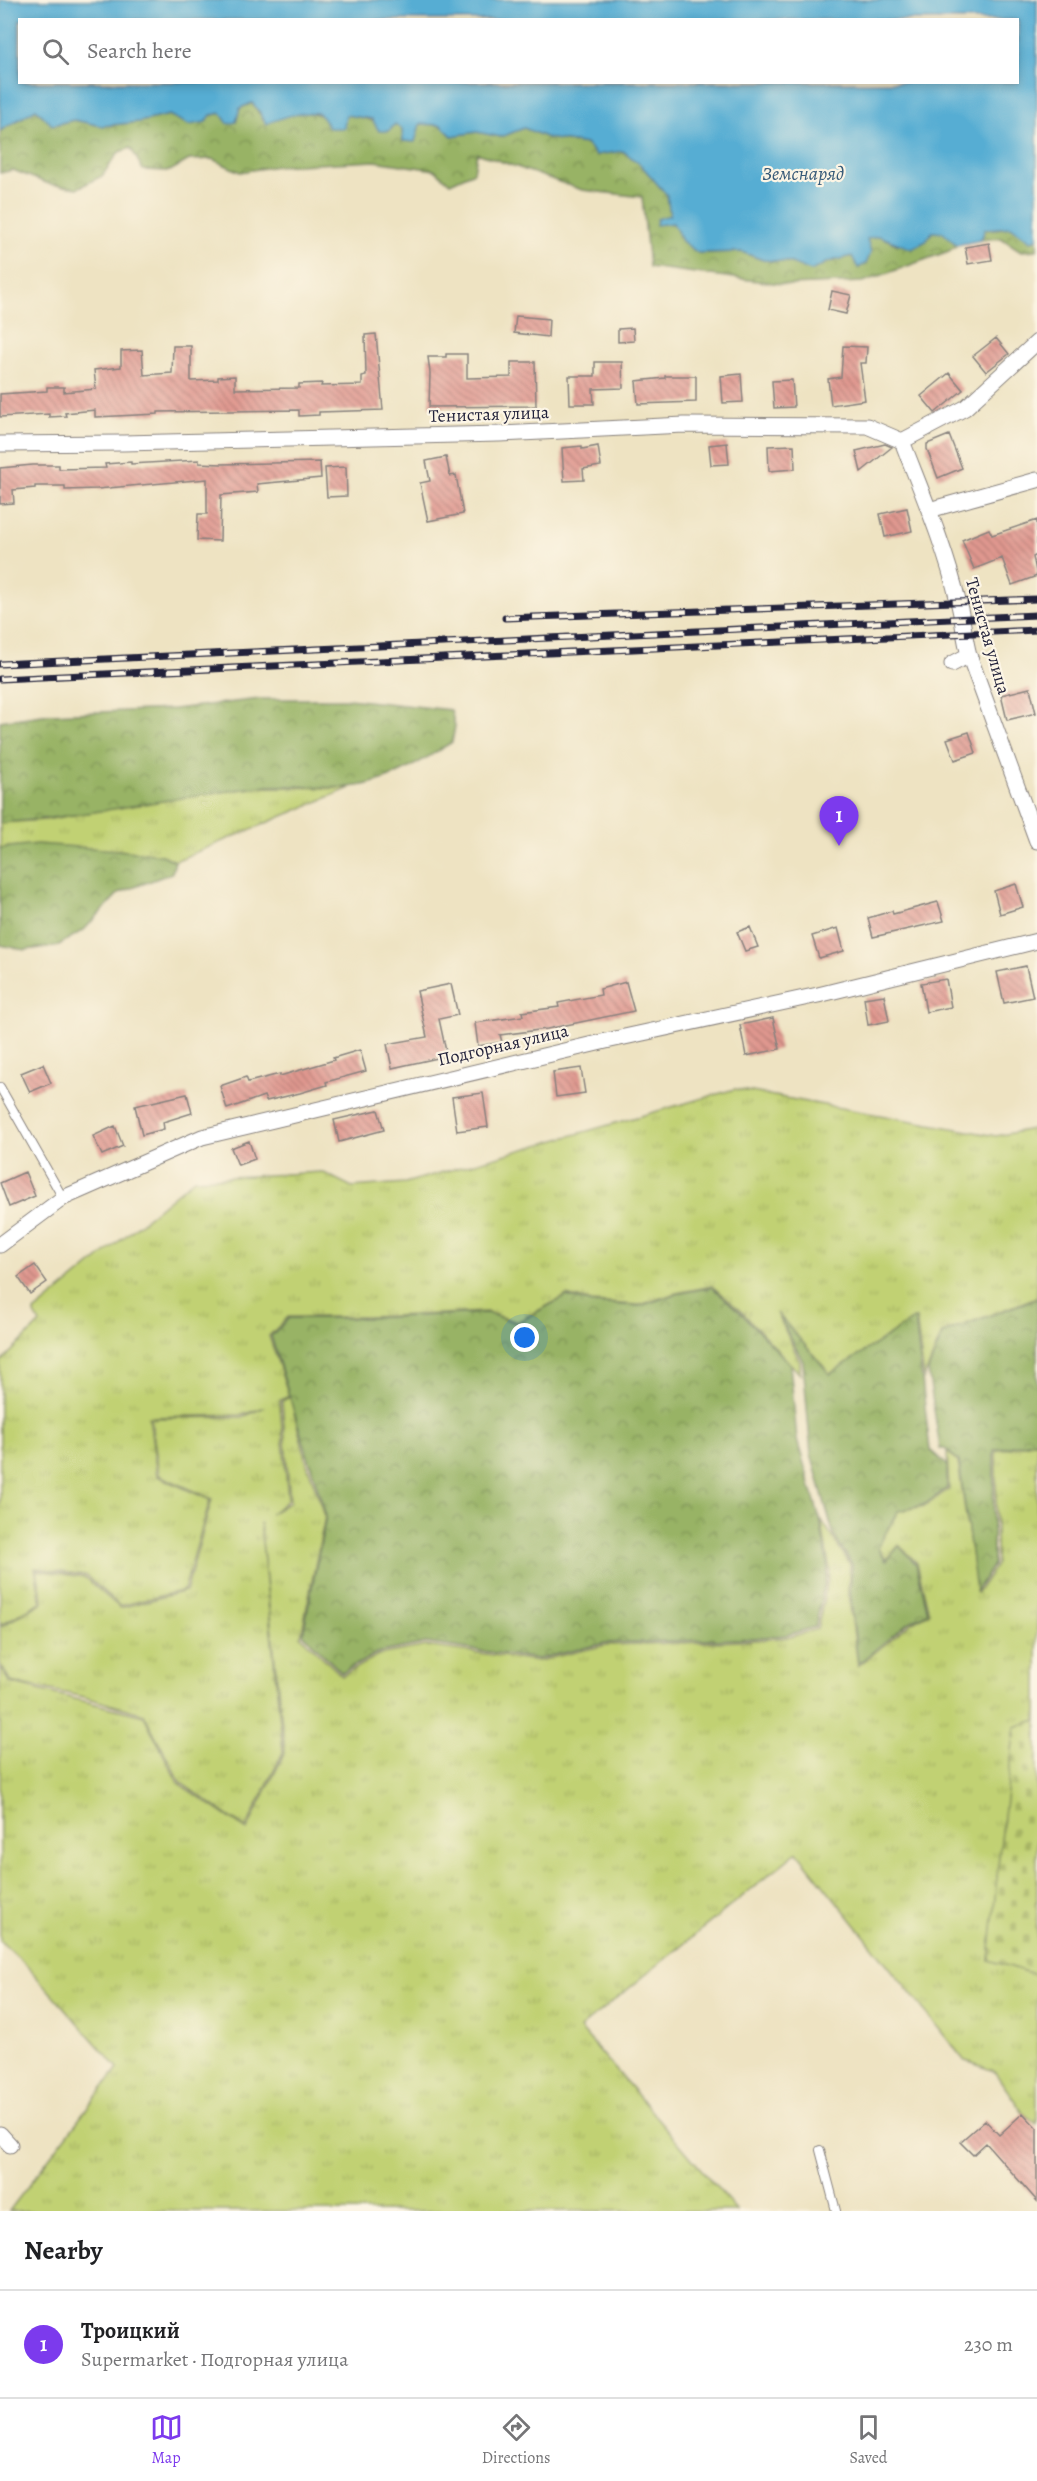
<!DOCTYPE html>
<meta charset="utf-8">
<style>
:root{--surface:#fff;--page:#f6f6f6;--text:#202124;--muted:#757577;--line:#e0e0e0;--accent:#7c3aed}
body{margin:0;font-family:Alegreya,serif;background:var(--page);color:var(--text)}
.you{position:absolute;left:525px;top:1338px;width:21px;height:21px;margin:-15px;border:4px solid #fff;border-radius:50%;background:#1a73e8;box-shadow:0 0 0 9px #1a73e833}
.badge{display:grid;place-items:center;width:39px;height:39px;border-radius:50%;background:var(--accent);color:#fff;font-size:20px;font-weight:700}
.pin{position:absolute;translate:-50% -50px;filter:drop-shadow(0 2px 3px #0008)}
.pin::after{content:'';position:absolute;top:32px;width:21px;height:18px;background:inherit;clip-path:polygon(0 0,100% 0,50% 100%)}
.list{margin:0;padding:0;list-style:none}
h2{display:flex;justify-content:space-between;align-items:center;height:78px;margin:0;padding:0 24px;font-size:26px}
h2 small{font-size:20px;font-weight:400;color:var(--muted)}
.list li{display:grid;grid-template-columns:39px 1fr auto;gap:18px;align-items:center;box-sizing:border-box;height:108px;padding:0 24px;border-top:2px solid var(--line)}
.list b{display:block;font-size:22px;white-space:nowrap}
.list p{margin:0;font-size:20px;white-space:nowrap;color:var(--muted)}
.list em{font-size:20px;font-style:normal;color:var(--muted)}
.icon{flex:none;width:33px;height:33px;fill:none;stroke:currentColor;stroke-width:2;stroke-linecap:round;stroke-linejoin:round}
.map{position:relative;flex:none;width:1037px;height:2211px;overflow:hidden}
.search{position:absolute;background:var(--surface);box-shadow:0 3px 9px #0003;left:18px;right:18px;top:18px;height:66px;display:flex;align-items:center;gap:15px;box-sizing:border-box;padding:0 21px;border-radius:0px;color:var(--muted);font-size:22px}
.sheet{height:186px;background:var(--surface)}
nav{display:flex;justify-content:space-around;align-items:center;box-sizing:border-box;height:84px;border-top:2px solid var(--line);background:var(--surface);font-size:16px;color:var(--muted)}
nav a{display:grid;justify-items:center;gap:3px}
nav .on{color:var(--accent)}
.map>svg:first-child{display:block}
</style>
<div class="map">
<svg width="1037" height="2211" viewBox="0 0 1037 2211">
<defs>
<pattern id="grass-tufts" width="24" height="20" patternUnits="userSpaceOnUse" patternTransform="scale(1.5)"><rect width="24" height="20" fill="#c1d173"/><path d="M3 7l-1-3M5 7V3M7 7l1-3M15 17l-1-3M17 17v-4M19 17l1-3" fill="none" stroke="#a6b364"/></pattern>
<pattern id="forest-crowns" width="20" height="18" patternUnits="userSpaceOnUse" patternTransform="scale(1.5)"><rect width="20" height="18" fill="#98b365"/><path d="M2 6a3 3 0 1 1 6 0M12 15a3 3 0 1 1 6 0" fill="none" stroke="#7c9154"/></pattern>
<pattern id="cemetery-stones" width="16" height="16" patternUnits="userSpaceOnUse" patternTransform="scale(1.5)"><rect width="16" height="16" fill="#c1d173"/><path d="M2 7V4a2 2 0 0 1 4 0v3zM10 15v-3a2 2 0 0 1 4 0v3z" fill="#a6b364"/></pattern>
<pattern id="building-back-hatch" width="6" height="6" patternUnits="userSpaceOnUse" patternTransform="scale(1.5)"><rect width="6" height="6" fill="#e0988f"/><path d="M-1 5l2 2M0 0l6 6M5-1l2 2" fill="none" stroke="#b57c76"/></pattern>
</defs>
<rect width="100%" height="100%" fill="#fcf5e5"/>
<filter id="ink" filterUnits="userSpaceOnUse"><feTurbulence type="fractalNoise" baseFrequency=".0167" numOctaves="2"/><feDisplacementMap in="SourceGraphic" scale="12" xChannelSelector="R" yChannelSelector="G"/><feConvolveMatrix kernelMatrix="1 2 1 2 8 2 1 2 1" color-interpolation-filters="sRGB"/></filter>
<filter id="wash" filterUnits="userSpaceOnUse"><feTurbulence type="fractalNoise" baseFrequency=".008" numOctaves="4" result="noise"/><feDisplacementMap in="SourceGraphic" scale="24" xChannelSelector="R" yChannelSelector="G"/><feGaussianBlur stdDeviation="1.35" result="paint"/><feColorMatrix in="noise" values="0 0 0 0 0 0 0 0 0 0 0 0 0 0 0 0 0 1.4 0 .05"/><feComposite in="paint" operator="in"/></filter>
<g filter="url(#wash)">
<rect width="100%" height="100%" fill="#eee3c2"/>
<path fill="url(#grass-tufts)" stroke="#727a57" stroke-width="1.5" d="M 261,787 L 350,788 L 175,861 L 162,855 L 118,850 L 0,848 L 0,823 L 45,820 L 166,799 Z
M 735,1089 L 996,1136 L 1037,1128 L 1037,1297 L 942,1333 L 924,1378 L 916,1318 L 830,1374 L 777,1313 L 800,1362 L 800,1374 L 744,1314 L 712,1286 L 676,1293 L 640,1305 L 592,1302 L 567,1295 L 517,1322 L 487,1312 L 367,1317 L 288,1317 L 269,1336 L 289,1396 L 280,1400 L 280,1404 L 288,1500 L 270,1514 L 290,1502 L 282,1401 L 290,1397 L 307,1464 L 325,1516 L 301,1636 L 342,1676 L 378,1655 L 426,1646 L 538,1661 L 606,1645 L 744,1641 L 790,1637 L 817,1629 L 830,1571 L 821,1519 L 850,1564 L 848,1591 L 858,1666 L 911,1623 L 929,1613 L 917,1563 L 899,1545 L 886,1560 L 878,1547 L 898,1511 L 925,1506 L 949,1489 L 947,1452 L 958,1462 L 977,1593 L 996,1565 L 996,1451 L 1037,1442 L 1037,1720 L 1015,1727 L 989,1960 L 1037,1975 L 1037,2124 L 1023,2113 L 994,2071 L 964,2060 L 797,1852 L 580,2028 L 737,2211 L 9,2211 L 118,2068 L 25,1964 L 0,1941 L 0,1668 L 10,1683 L 144,1716 L 178,1783 L 247,1830 L 285,1752 L 260,1522 L 283,1752 L 246,1828 L 180,1782 L 144,1714 L 80,1696 L 11,1682 L 0,1664 L 0,1627 L 43,1602 L 37,1570 L 84,1577 L 120,1608 L 186,1591 L 212,1499 L 159,1475 L 151,1418 L 243,1417 L 265,1407 L 242,1415 L 149,1417 L 157,1476 L 210,1500 L 184,1590 L 120,1606 L 85,1575 L 35,1568 L 41,1602 L 0,1625 L 0,1363 L 40,1323 L 34,1312 L 194,1179 L 322,1172 L 352,1187 L 405,1183 Z"/>
<path fill="url(#forest-crowns)" stroke="#5d6a50" stroke-width="1.5" d="M 252,103 L 266,123 C 303,108 310,107 343,128 L 345,115 C 365,117 373,120 389,131 L 395,124 L 402,129 L 403,141 L 419,124 L 441,125 L 452,136 L 477,132 L 501,137 L 524,128 L 548,138 L 586,144 L 596,155 L 623,151 L 641,165 L 667,195 L 670,215 L 682,241 L 698,253 L 742,252 L 763,260 L 789,262 L 811,270 L 828,262 L 852,256 L 859,268 L 866,239 L 879,236 L 898,245 L 926,241 L 932,232 L 942,231 L 957,245 L 949,251 L 863,282 L 789,285 L 649,267 L 642,197 L 582,190 L 477,153 L 474,172 L 450,183 L 435,170 L 375,161 L 277,166 L 240,172 L 212,159 L 189,160 L 170,171 L 143,170 L 131,148 L 119,152 L 102,176 L 78,188 L 49,184 L 13,170 L 0,173 L 0,131 L 36,109 L 53,125 L 74,120 L 102,126 L 139,122 L 169,115 L 189,125 L 211,115 L 222,113 L 236,122 L 240,108 Z
M 1011,227 L 1031,241 L 1037,239 L 1037,250 L 1021,251 L 1001,238 L 981,240 L 985,230 Z
M 260,699 L 348,699 L 451,710 L 455,726 L 452,742 C 428,757 403,774 375,782 C 337,794 297,782 258,787 C 172,797 86,817 0,823 L 0,721 L 50,714 L 174,709 Z
M 37,844 L 118,850 L 162,855 L 175,861 L 172,873 L 119,893 L 84,930 L 57,946 L 25,950 L 0,945 L 0,848 Z
M 712,1287 L 743,1315 L 790,1364 L 797,1440 L 820,1519 L 828,1569 L 815,1627 L 787,1635 L 743,1639 L 605,1643 L 538,1659 L 426,1643 L 377,1653 L 342,1673 L 303,1634 L 326,1516 L 271,1336 L 289,1318 L 367,1318 L 487,1313 L 517,1323 L 566,1296 L 593,1303 L 640,1306 L 676,1294 Z
M 1037,1298 L 1037,1441 L 994,1450 L 993,1565 L 976,1591 L 959,1461 L 945,1449 L 940,1449 L 928,1370 L 943,1333 Z
M 778,1314 L 830,1374 L 915,1318 L 930,1450 L 947,1465 L 947,1488 L 924,1505 L 898,1511 L 878,1547 L 886,1561 L 899,1546 L 916,1564 L 928,1613 L 909,1622 L 858,1664 L 850,1591 L 852,1564 L 834,1536 L 811,1454 L 803,1362 Z"/>
<path fill="url(#cemetery-stones)" stroke="#727a57" stroke-width="1.5" d="M 1037,1720 L 1037,1975 L 989,1960 L 999,1856 L 1015,1727 Z"/>
<path fill="#57add3" stroke="#3c6887" stroke-width="1.5" fill-rule="evenodd" d="M 0,0 L 1037,0 L 1037,239 L 1031,241 L 1011,227 L 985,229 L 981,240 L 957,245 L 942,232 L 932,232 L 926,241 L 912,249 L 879,236 L 867,239 L 871,252 L 866,264 L 858,268 L 852,256 L 828,262 L 811,271 L 789,262 L 763,260 L 742,252 L 698,253 L 682,241 L 673,223 L 656,225 L 657,219 L 670,215 L 667,195 L 641,165 L 623,151 L 596,155 L 586,144 L 548,138 L 524,128 L 501,137 L 477,132 L 452,136 L 441,125 L 420,124 L 415,142 L 403,141 L 402,129 L 395,124 L 389,131 L 379,131 L 372,119 L 346,115 L 344,128 L 329,128 L 319,113 C 299,112 285,116 266,124 L 259,111 L 252,103 L 240,108 L 236,122 L 228,124 L 221,113 L 211,115 L 206,122 L 189,125 L 169,115 L 139,122 L 102,126 L 74,120 L 52,125 L 36,109 L 0,131 ZM 20,20 L 1018,20 L 1018,82 L 20,82 Z"/>
<g id="blocks">
<path fill="url(#building-back-hatch)" d="M 989,243 L 992,260 L 968,264 L 965,247 Z
M 832,291 L 851,295 L 846,314 L 828,310 Z
M 516,316 L 549,319 L 548,337 L 514,333 Z
M 633,328 L 634,341 L 618,342 L 618,329 Z
M 376,334 L 383,410 L 319,412 L 319,415 L 299,416 L 299,410 L 158,412 L 158,414 L 95,417 L 95,410 L 65,413 L 66,416 L 49,417 L 49,414 L 0,417 L 0,394 L 47,391 L 47,387 L 64,387 L 64,392 L 96,389 L 94,370 L 121,367 L 121,351 L 142,350 L 144,375 L 172,373 L 173,346 L 191,346 L 191,381 L 218,380 L 218,377 L 235,376 L 235,389 L 299,388 L 299,384 L 322,383 L 321,386 L 362,385 L 362,376 L 366,375 L 365,335 Z
M 996,338 L 1009,354 L 986,372 L 973,356 Z
M 843,346 L 867,347 L 866,363 L 860,363 L 865,400 L 831,405 L 828,379 L 841,377 Z
M 446,354 L 467,354 L 467,378 L 511,377 L 511,362 L 535,362 L 536,406 L 429,407 L 430,373 L 428,357 L 446,357 Z
M 595,362 L 622,362 L 623,388 L 593,389 L 594,404 L 570,404 L 569,376 L 595,376 Z
M 949,373 L 963,390 L 935,413 L 921,396 Z
M 741,374 L 743,402 L 723,403 L 721,376 Z
M 665,376 L 696,376 L 696,402 L 638,404 L 636,381 L 665,378 Z
M 792,380 L 794,407 L 774,408 L 772,381 Z
M 949,435 L 962,468 L 938,478 L 927,449 L 927,444 Z
M 727,443 L 729,464 L 711,465 L 709,445 Z
M 885,444 L 892,447 L 861,472 L 856,451 Z
M 794,445 L 795,469 L 769,471 L 768,446 Z
M 582,446 L 582,449 L 598,446 L 601,466 L 583,469 L 584,480 L 564,481 L 562,448 Z
M 446,457 L 450,476 L 456,475 L 463,514 L 428,521 L 420,483 L 430,481 L 426,461 Z
M 199,460 L 199,463 L 221,464 L 320,462 L 321,478 L 257,484 L 258,492 L 221,495 L 220,541 L 197,540 L 198,514 L 207,514 L 207,479 L 97,489 L 65,490 L 65,486 L 35,486 L 35,488 L 13,490 L 14,503 L 0,504 L 0,468 L 33,465 L 59,465 L 59,469 L 106,468 L 105,464 L 131,462 L 131,464 Z
M 346,467 L 347,496 L 327,497 L 325,468 Z
M 907,508 L 912,531 L 885,537 L 880,514 Z
M 1037,520 L 1037,555 L 1033,557 L 1037,576 L 1012,585 L 1002,558 L 974,569 L 962,540 L 989,529 L 992,535 Z
M 1030,688 L 1036,713 L 1007,720 L 1001,695 Z
M 969,732 L 976,753 L 955,760 L 947,739 Z
M 1016,884 L 1023,907 L 1000,914 L 994,891 Z
M 938,902 L 944,921 L 873,937 L 868,918 L 892,911 L 893,914 Z
M 750,927 L 758,947 L 745,951 L 737,932 Z
M 838,928 L 844,951 L 819,958 L 812,936 Z
M 1026,966 L 1033,997 L 1004,1003 L 997,972 Z
M 946,979 L 951,1007 L 926,1012 L 921,983 Z
M 626,982 L 634,1011 L 547,1029 L 500,1035 L 502,1042 L 478,1046 L 475,1023 L 523,1016 L 522,1012 L 559,1007 L 558,1003 L 601,995 L 600,989 Z
M 451,984 L 458,1015 L 439,1019 L 447,1056 L 392,1068 L 387,1044 L 427,1037 L 417,991 Z
M 884,995 L 889,1021 L 868,1025 L 864,998 Z
M 773,1018 L 780,1049 L 746,1056 L 740,1025 Z
M 360,1050 L 366,1071 L 326,1082 L 327,1085 L 300,1093 L 266,1101 L 264,1096 L 227,1109 L 220,1086 L 246,1077 L 248,1082 L 280,1074 L 280,1076 L 334,1060 L 333,1058 Z
M 43,1064 L 51,1083 L 30,1092 L 21,1073 Z
M 581,1068 L 585,1093 L 556,1097 L 553,1072 Z
M 483,1093 L 488,1127 L 457,1131 L 452,1097 Z
M 187,1094 L 192,1113 L 163,1122 L 164,1129 L 142,1135 L 135,1106 Z
M 378,1110 L 384,1130 L 339,1142 L 334,1120 Z
M 115,1126 L 123,1146 L 102,1155 L 93,1136 Z
M 249,1141 L 255,1159 L 238,1165 L 231,1148 Z
M 25,1172 L 35,1196 L 9,1207 L 0,1183 Z
M 35,1265 L 47,1282 L 30,1294 L 18,1277 Z
M 1023,2113 L 1037,2128 L 1037,2201 L 986,2143 L 973,2155 L 960,2142 L 985,2120 L 999,2135 Z"/>
</g>
</g>
<g filter="url(#ink)">
<use href="#blocks" fill-opacity="0" stroke="#88827e" stroke-width="1.5"/>
<g fill="none" stroke-linecap="round" stroke-linejoin="round">
<defs>
<path id="lane" d="M 0,1087 L 63,1198
M 820,2150 L 836,2211"/>
<path id="street" d="M 902,441 L 965,408 L 1037,342
M 0,444 L 123,443 L 499,434 L 684,425 L 867,426 L 902,441 C 922,493 945,546 958,601 C 963,619 964,637 969,655 L 1037,841
M 929,510 L 1037,480
M 952,664 L 969,655
M 0,1245 L 63,1198 L 202,1137 L 606,1041 L 818,995 L 1037,941
M 0,2134 L 10,2145"/>
</defs>
<use href="#lane" stroke="#88827e" stroke-width="10"/>
<use href="#street" stroke="#88827e" stroke-width="17"/>
<use href="#lane" stroke="#fff" stroke-width="8"/>
<use href="#street" stroke="#fff" stroke-width="15"/>
<defs>
<path id="rail" d="M 505,618 L 1037,599
M 0,664 L 1037,615
M 0,679 L 1037,630"/>
</defs>
<use href="#rail" stroke="#22223b" stroke-width="7"/>
<use href="#rail" stroke="#fcf5e5" stroke-width="4.5" stroke-dasharray="14" stroke-linecap="butt"/>
</g>
</g>
<g text-anchor="middle" dominant-baseline="central" stroke-width="4.5" stroke-linejoin="round" paint-order="stroke">
<g font-size="18" fill="#22223b" stroke="#fcf5e5">
<text transform="translate(489 414) rotate(-2)">Тенистая улица</text>
<text transform="translate(988 636) rotate(74)">Тенистая улица</text>
<text transform="translate(503 1045) rotate(-13)">Подгорная улица</text>
</g>
<g font-size="20" font-style="italic" fill="#375a78" stroke="#fcf5e5">
<text x="803" y="173">Земснаряд</text>
</g>
</g>
</svg>
<div class="you"></div>
<div class="pin badge" style="left:839px;top:846px">1</div>
<div class="search"><svg class="icon" aria-label="search" viewBox="0 0 24 24"><circle cx="10" cy="10" r="6"/><path d="M15 15l6 6"/></svg>Search here</div>
</div>
<section class="sheet">
<h2>Nearby<small></small></h2>
<ul class="list">
<li><span class="badge">1</span><div><b>Троицкий</b><p>Supermarket · Подгорная улица</p></div><em>230 m</em></li>
</ul>
</section>
<nav>
<a class="on"><svg class="icon" aria-label="map" viewBox="0 0 24 24"><path d="M3 6l6-2 6 2 6-2v14l-6 2-6-2-6 2zM9 4v14M15 6v14"/></svg>Map</a>
<a><svg class="icon" aria-label="directions" viewBox="0 0 24 24"><path d="M12 3l9 9-9 9-9-9zM9 14v-3h6M13 9l2 2-2 2"/></svg>Directions</a>
<a><svg class="icon" aria-label="saved" viewBox="0 0 24 24"><path d="M7 4h10v16l-5-4-5 4z"/></svg>Saved</a>
</nav>
